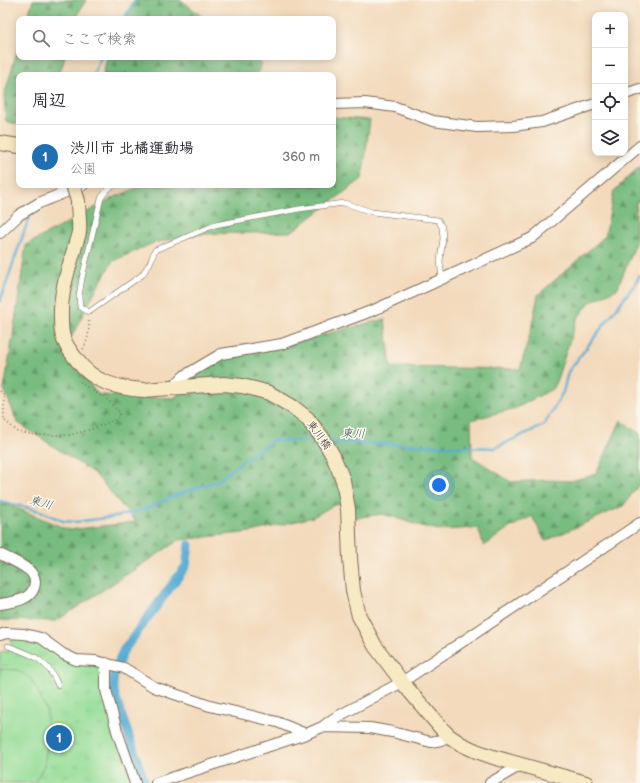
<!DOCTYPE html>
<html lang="ja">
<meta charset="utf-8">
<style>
:root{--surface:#fff;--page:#f2f2f3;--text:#2b2b33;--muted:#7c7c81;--line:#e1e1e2;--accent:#1f6fb2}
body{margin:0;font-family:"Balsamiq Sans","Klee One",sans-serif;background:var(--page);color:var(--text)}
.controls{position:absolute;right:12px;top:12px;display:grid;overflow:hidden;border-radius:8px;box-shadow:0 2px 10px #0003}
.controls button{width:36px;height:36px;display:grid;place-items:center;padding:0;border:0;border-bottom:1px solid var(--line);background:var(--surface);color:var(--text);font:20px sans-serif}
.you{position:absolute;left:439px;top:485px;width:14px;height:14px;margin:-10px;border:3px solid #fff;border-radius:50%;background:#1a73e8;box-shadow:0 0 0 6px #1a73e833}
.badge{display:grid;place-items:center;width:26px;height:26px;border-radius:50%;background:var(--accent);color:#fff;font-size:13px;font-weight:700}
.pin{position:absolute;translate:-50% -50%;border:2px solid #fff;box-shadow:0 1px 4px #0006}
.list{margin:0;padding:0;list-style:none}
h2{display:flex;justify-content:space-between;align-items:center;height:52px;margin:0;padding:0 16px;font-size:17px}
h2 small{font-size:13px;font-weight:400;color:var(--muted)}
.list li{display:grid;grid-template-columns:26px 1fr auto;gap:12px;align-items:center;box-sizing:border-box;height:64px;padding:0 16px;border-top:1px solid var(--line)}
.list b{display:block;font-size:15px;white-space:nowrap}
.list p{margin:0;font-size:13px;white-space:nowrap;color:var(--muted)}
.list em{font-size:13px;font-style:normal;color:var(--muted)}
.icon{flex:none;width:22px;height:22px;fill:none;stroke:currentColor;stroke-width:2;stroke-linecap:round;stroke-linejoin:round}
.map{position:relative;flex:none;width:640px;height:783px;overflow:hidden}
.search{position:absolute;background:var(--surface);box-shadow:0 2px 10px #0003;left:16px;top:16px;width:320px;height:44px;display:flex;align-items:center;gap:10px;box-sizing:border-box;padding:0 14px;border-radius:8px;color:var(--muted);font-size:15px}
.panel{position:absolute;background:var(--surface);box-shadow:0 2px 10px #0003;left:16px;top:72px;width:320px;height:116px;border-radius:8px}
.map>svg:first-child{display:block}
</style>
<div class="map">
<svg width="640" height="783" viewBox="0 0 640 783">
<defs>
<pattern id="grass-tufts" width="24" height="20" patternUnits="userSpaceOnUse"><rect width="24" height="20" fill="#95dd97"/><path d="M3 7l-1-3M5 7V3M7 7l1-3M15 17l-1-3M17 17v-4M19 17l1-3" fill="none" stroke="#81be82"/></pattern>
<pattern id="forest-firs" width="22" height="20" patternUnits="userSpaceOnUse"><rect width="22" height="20" fill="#78bc80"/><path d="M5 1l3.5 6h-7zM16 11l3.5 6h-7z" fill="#649968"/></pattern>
</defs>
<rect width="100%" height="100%" fill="#fbf7ec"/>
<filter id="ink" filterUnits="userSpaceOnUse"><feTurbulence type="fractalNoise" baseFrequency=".025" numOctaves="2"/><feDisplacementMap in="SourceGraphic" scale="8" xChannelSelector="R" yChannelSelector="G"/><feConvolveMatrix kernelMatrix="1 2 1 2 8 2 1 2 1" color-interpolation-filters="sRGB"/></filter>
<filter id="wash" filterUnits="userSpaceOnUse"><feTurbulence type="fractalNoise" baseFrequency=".012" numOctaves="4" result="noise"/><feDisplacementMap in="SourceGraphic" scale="16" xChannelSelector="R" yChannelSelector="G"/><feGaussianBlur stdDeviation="0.9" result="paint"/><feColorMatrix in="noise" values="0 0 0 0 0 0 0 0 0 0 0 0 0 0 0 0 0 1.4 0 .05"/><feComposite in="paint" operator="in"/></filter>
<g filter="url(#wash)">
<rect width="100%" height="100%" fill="#f3dabc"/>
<path fill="url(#grass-tufts)" stroke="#68845a" d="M 13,637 L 31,638 L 99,664 L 103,667 L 132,783 L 0,783 L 0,652 L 9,651 Z"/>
<path fill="url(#forest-firs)" stroke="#5a734f" d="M 33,0 L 86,0 L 79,12 L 77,19 L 27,19 Z
M 135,0 L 181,0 L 205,19 L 124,19 Z
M 19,44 L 19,57 L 65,57 L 59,75 L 19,75 L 19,125 L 6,121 L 4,96 Z
M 107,57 L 253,57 L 262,64 L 256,75 L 103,75 Z
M 333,117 L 370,120 L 362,179 L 291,232 L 202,234 L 153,243 L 113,261 L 94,293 L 63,353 L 99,395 L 175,398 L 190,374 L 221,356 L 282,347 L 330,333 L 385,319 L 391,367 L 520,369 L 531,330 L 538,295 L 605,236 L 614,191 L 640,166 L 640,200 L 636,202 L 636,243 L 617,289 L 590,302 L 577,319 L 554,388 L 516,408 L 471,420 L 472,457 L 511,482 L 548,480 L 571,481 L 596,474 L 621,420 L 640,434 L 640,483 L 623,506 L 545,541 L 532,516 L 507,529 L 484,546 L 478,528 L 440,530 L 421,526 L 383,514 L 353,518 L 343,503 L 332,506 L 313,517 L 251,532 L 179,540 L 56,621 L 0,620 L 0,501 L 69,530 L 136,522 L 95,474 L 17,422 L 4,389 L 13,335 L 26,245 L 115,197 L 144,185 L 333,185 Z"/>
<path fill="#95dd97" stroke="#68845a" d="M 0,669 L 17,670 L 30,678 L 36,688 L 47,712 L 48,742 L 44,766 L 34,783 L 0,783 Z"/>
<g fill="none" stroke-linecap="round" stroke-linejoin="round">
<path stroke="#57acd3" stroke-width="2.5" d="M 124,19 L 135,0
M 93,75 L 101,57
M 0,301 L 31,212
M 331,442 L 495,448 L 544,425 L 563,392 L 568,372 L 635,284 L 640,276
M 0,501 L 40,511 L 63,521 L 75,522 L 114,517 L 143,510 L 174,496 L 217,481 L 243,461 L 274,440 L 318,441"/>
<path stroke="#57acd3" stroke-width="9" d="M 145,783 L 115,696 L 113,686 L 114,674 L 123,651 L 186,566 L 189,545"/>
</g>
</g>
<g filter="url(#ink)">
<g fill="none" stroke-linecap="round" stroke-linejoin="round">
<defs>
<path id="lane" d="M 115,185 L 108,189 L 101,198 L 82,278 L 79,296 L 80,307 L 89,312 L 142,275 L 150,263 L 155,250 L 215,225 L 299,209 L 344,203 L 372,212 L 438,220 L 442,227 L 443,238 L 440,261 L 442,279
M 8,646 C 33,655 47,659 58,685"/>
<path id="street" d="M 625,94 L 640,89
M 333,104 L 365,103 L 395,107 L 433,121 L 477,127 L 513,126 L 542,122 L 595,104
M 0,233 L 19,215 L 39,203 L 83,185
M 173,387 L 184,376 L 221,354 L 282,344 L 374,310 L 532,238 L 640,146
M 0,554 C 9,559 20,563 27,569 C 31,571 35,577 35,581 C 35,600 14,602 0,604
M 0,635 L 6,633 L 24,634 L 41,638 L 63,654 L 76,660 L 96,661 L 124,668 L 154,687 L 210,706 L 277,722 L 306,734
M 106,663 L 106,690 L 117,731 L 135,783
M 322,727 L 370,728 L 392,732 L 431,742 L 441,740 L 449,736
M 156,783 L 306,734 L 322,727 L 333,719 L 402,682 L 640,523
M 490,783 L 521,765"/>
<path id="secondary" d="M 0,143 L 19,146
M 78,201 C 78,211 80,222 79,232 C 78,238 75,244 74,250 C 67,273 60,295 61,318 C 61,325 61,333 64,340 C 67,347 72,354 77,360 C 93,383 118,388 144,390 L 208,385 L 224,384 L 242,386 L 255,389 L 269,393 L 293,407 L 307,418 L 324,440 L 333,456 L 343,480 L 348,509 L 350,558 L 353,591 L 359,616 L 375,646 L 402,682 L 441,728 L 449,736 L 461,744 L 476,751 L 493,757 L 586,783"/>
</defs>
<use href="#lane" stroke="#7b6855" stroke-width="6"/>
<use href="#street" stroke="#7b6855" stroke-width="12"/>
<use href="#secondary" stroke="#7b6855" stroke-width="16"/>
<path stroke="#7b6855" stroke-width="1.5" stroke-dasharray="1 3" stroke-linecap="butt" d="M 83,349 C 89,339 89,329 89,318
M 0,391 L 4,395 L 4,420 L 18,432 L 35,435 L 69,435 L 89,430 L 117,419 L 120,413 L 109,401 L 81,383 L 79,379"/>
<use href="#lane" stroke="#fff" stroke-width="5"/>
<use href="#street" stroke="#fff" stroke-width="10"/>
<use href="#secondary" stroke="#f6e9c3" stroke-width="14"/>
<defs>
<path id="secondary-bridge" d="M 73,185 L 78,201"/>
</defs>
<use href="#secondary-bridge" stroke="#7b6855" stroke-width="16" stroke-linecap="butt"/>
<use href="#secondary-bridge" stroke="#f6e9c3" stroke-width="14"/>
</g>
</g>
<g text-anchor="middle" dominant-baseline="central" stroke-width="3" stroke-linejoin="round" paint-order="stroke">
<g font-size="11" fill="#3b2a1e" stroke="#fbf7ec">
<text transform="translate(319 435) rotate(54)">東川橋</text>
</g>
<g font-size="12" font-style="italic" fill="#45585d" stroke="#fbf7ec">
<text transform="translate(353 434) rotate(2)">東川</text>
<text transform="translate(41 503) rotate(16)">東川</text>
</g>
</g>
</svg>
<div class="controls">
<button>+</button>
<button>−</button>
<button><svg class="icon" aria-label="locate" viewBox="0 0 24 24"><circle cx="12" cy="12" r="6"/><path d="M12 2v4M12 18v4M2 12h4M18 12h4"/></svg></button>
<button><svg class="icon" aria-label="layers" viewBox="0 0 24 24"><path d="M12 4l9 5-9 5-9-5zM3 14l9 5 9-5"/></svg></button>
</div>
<div class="you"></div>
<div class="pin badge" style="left:59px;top:738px">1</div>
<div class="search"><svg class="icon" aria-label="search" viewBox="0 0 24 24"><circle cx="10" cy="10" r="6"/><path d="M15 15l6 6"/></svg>ここで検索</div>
<section class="panel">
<h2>周辺<small></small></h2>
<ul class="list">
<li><span class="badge">1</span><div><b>渋川市 北橘運動場</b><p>公園</p></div><em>360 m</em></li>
</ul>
</section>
</div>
